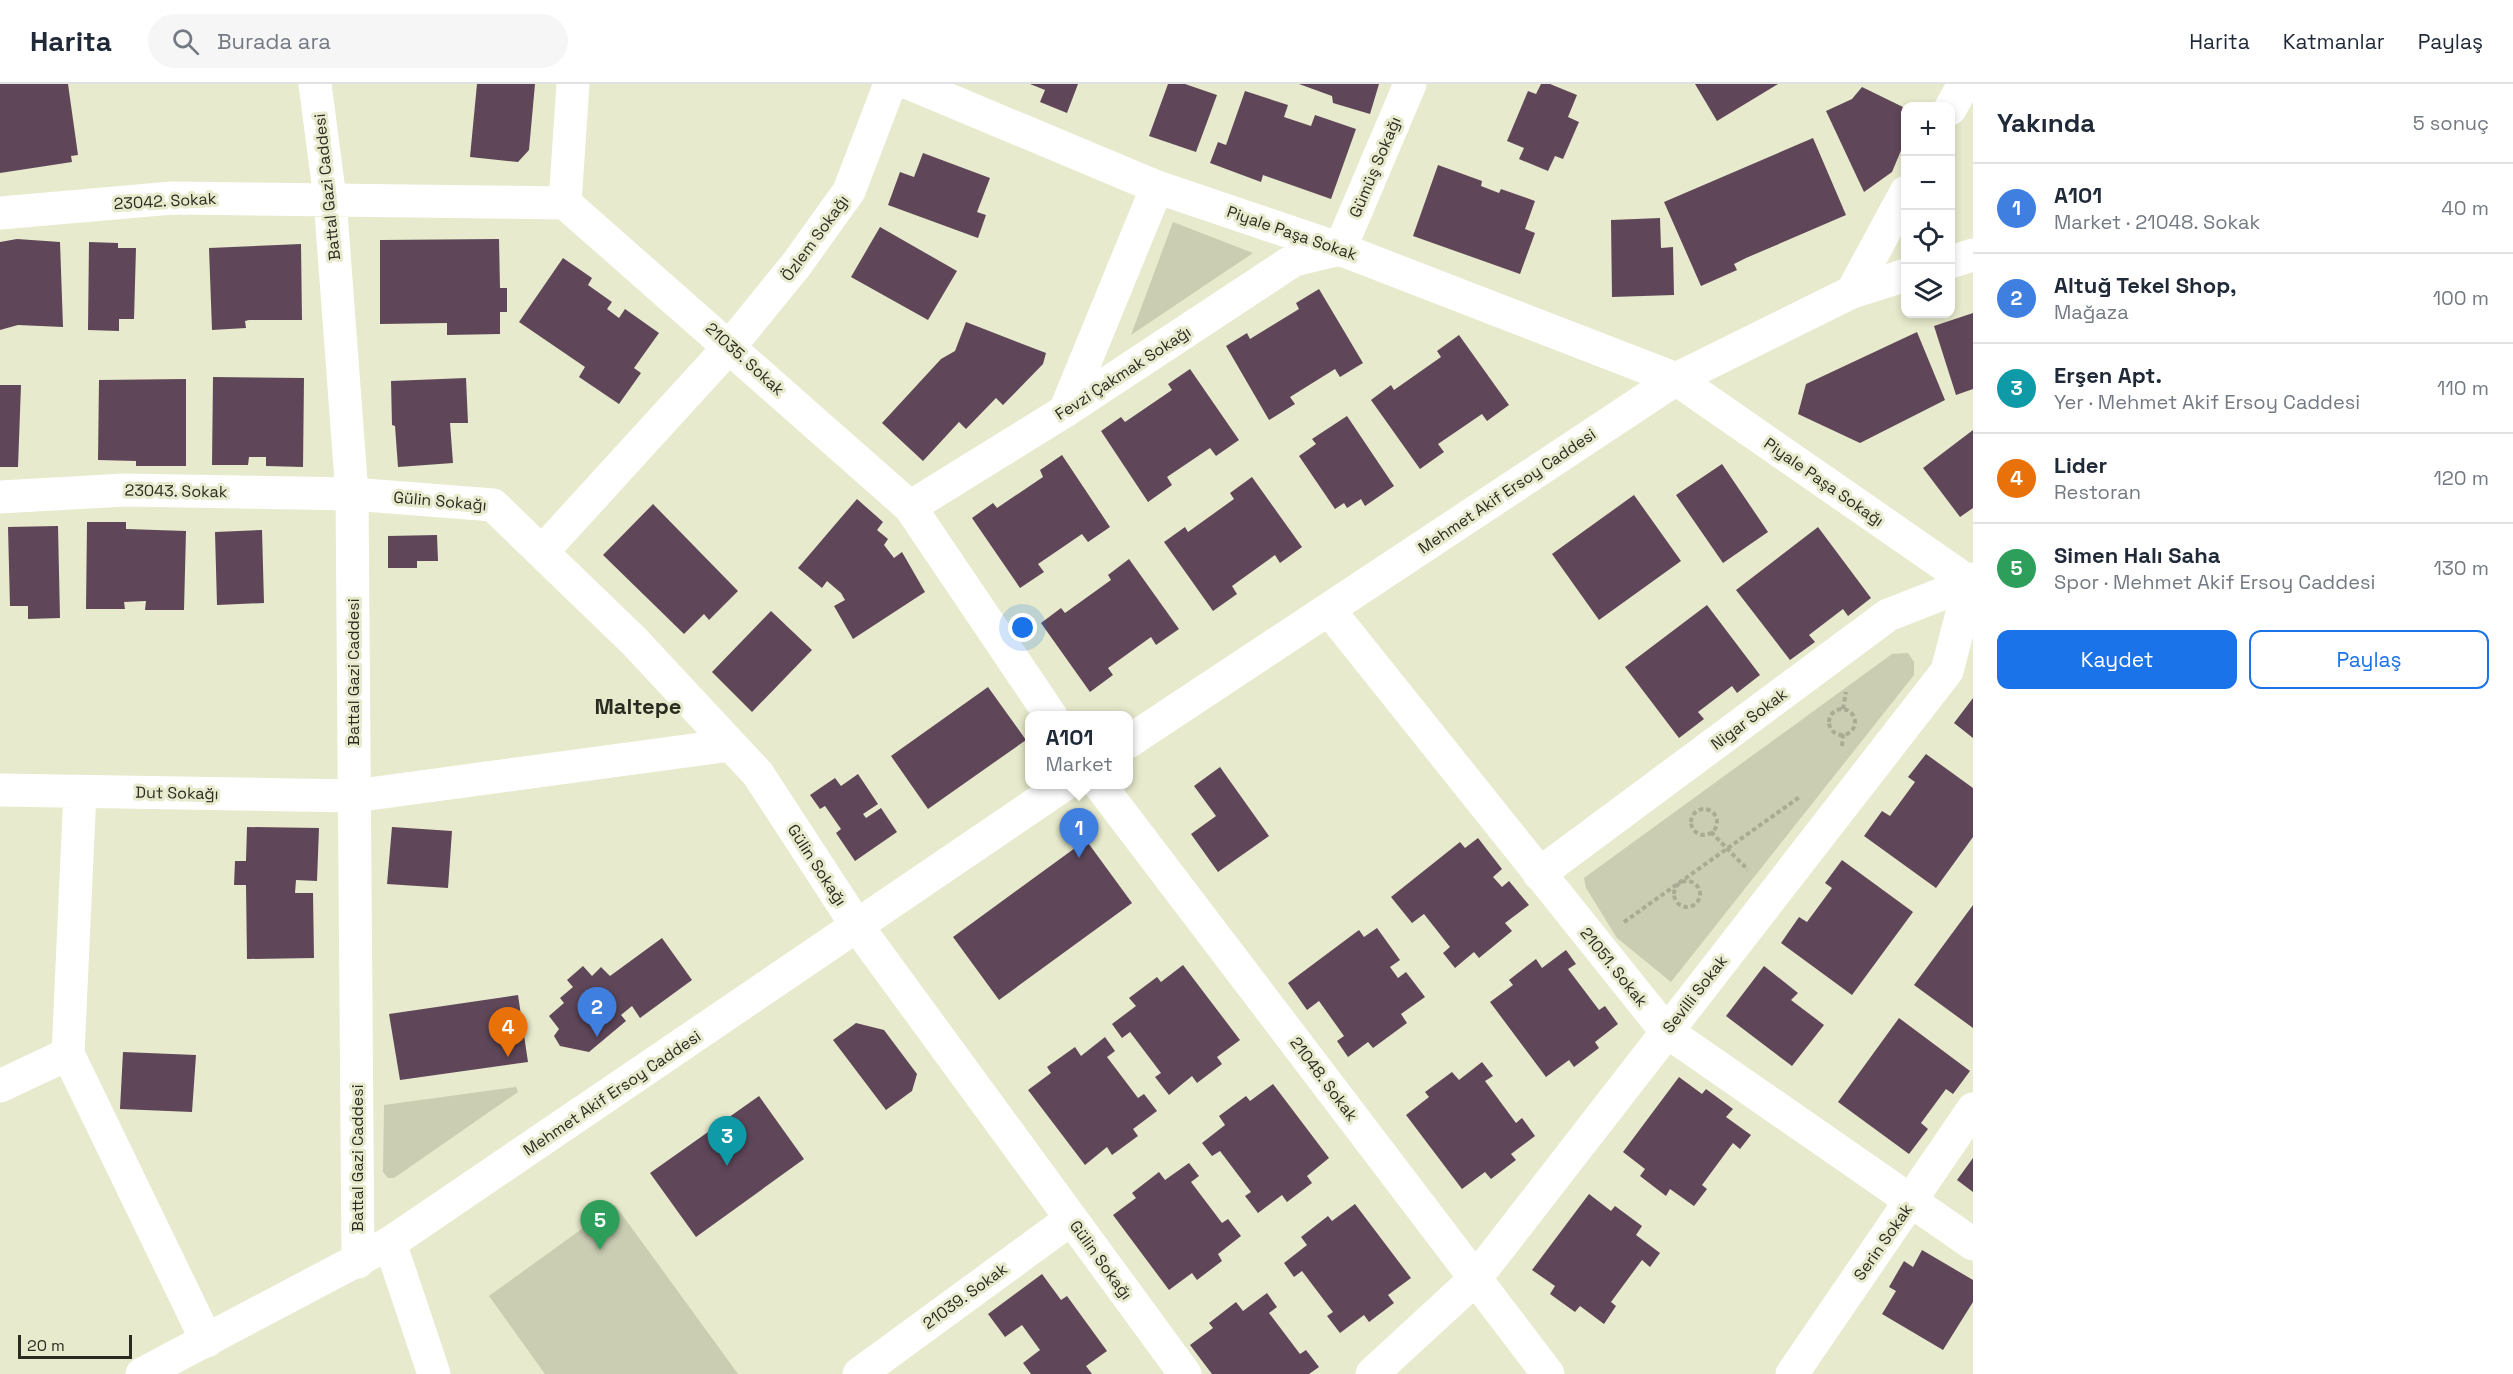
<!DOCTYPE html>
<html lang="tr">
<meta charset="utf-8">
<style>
:root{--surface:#fff;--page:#f6f6f7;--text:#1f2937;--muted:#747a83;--line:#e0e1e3;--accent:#1a73e8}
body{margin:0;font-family:"Space Grotesk",sans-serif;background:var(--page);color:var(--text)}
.controls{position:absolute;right:18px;top:18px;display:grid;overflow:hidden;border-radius:12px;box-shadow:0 3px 9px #0003}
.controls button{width:54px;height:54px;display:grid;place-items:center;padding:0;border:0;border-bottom:2px solid var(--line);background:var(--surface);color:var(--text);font:30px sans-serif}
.scale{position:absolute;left:18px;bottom:15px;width:114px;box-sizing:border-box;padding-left:6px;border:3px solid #2b2c21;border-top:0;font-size:16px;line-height:21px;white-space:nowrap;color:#2b2c21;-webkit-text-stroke:4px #e7eacc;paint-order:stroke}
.you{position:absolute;left:1023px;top:544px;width:21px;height:21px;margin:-15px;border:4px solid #fff;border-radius:50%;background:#1a73e8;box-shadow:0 0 0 9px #1a73e833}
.badge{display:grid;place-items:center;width:39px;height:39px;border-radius:50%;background:var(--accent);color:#fff;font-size:20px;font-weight:700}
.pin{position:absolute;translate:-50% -50px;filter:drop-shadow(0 2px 3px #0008)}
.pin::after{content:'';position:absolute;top:32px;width:21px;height:18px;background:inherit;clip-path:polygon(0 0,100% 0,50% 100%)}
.popup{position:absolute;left:1025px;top:627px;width:108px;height:78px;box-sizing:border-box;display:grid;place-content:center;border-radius:12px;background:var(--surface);filter:drop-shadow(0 2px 4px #0005);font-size:20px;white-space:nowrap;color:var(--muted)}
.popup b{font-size:22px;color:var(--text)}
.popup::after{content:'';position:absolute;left:50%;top:100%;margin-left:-12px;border:12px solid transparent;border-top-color:var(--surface)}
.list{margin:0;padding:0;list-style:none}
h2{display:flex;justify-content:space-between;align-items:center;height:78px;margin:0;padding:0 24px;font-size:26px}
h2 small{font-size:20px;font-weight:400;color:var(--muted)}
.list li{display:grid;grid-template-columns:39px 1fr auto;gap:18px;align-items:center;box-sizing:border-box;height:90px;padding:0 24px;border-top:2px solid var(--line)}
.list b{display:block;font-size:22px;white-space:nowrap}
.list p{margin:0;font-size:20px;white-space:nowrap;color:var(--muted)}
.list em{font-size:20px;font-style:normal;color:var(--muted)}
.actions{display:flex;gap:12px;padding:18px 24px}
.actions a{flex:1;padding:14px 0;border:2px solid var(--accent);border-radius:12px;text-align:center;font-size:21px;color:var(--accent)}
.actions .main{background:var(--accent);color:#fff}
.icon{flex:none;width:33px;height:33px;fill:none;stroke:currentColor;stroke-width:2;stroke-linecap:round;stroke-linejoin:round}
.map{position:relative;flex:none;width:1973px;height:1290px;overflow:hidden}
header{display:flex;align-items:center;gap:36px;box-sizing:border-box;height:84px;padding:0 30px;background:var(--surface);border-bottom:2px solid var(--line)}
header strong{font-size:28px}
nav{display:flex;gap:33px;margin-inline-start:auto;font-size:21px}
.search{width:420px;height:54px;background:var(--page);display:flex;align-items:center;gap:15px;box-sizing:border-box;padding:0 21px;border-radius:33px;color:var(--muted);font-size:22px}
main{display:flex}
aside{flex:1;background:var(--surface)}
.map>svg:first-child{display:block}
</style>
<header>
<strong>Harita</strong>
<div class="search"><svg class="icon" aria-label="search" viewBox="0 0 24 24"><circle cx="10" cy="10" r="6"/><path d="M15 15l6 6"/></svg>Burada ara</div>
<nav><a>Harita</a><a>Katmanlar</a><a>Paylaş</a></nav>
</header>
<main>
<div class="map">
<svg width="1973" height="1290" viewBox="0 0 1973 1290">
<rect width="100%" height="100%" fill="#e7eacc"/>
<path fill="#cacdb2" d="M 1173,138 L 1253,169 L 1131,251 Z
M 1908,569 L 1914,578 L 1914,591 L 1671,898 L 1617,854 L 1586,804 L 1584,794 L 1892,570 Z
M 516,1003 L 518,1008 L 394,1094 L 388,1094 L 383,1088 L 384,1021 Z
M 615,1121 L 738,1290 L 545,1290 L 489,1212 Z"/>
<path fill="#5f4759" d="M 0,0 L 68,0 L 78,71 L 71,72 L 72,78 L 0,89 Z
M 477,0 L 535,0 L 529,66 L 518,78 L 470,73 Z
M 1030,0 L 1078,0 L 1067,29 L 1040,18 L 1045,6 Z
M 1168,0 L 1185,0 L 1217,11 L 1196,68 L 1149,52 Z
M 1299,0 L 1379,0 L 1370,30 L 1333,19 L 1332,12 Z
M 1541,0 L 1550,0 L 1577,11 L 1568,33 L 1579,38 L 1563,75 L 1555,72 L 1548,87 L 1519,75 L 1524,64 L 1507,57 L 1528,7 L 1536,10 Z
M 1695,0 L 1778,0 L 1717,37 Z
M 1862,3 L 1905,24 L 1905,57 L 1892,88 L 1864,108 L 1826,27 L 1852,15 Z
M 1245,7 L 1288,21 L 1284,33 L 1311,42 L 1315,31 L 1356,45 L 1331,115 L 1263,91 L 1261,98 L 1210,79 L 1218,58 L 1226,61 Z
M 1813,54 L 1846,131 L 1746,174 L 1734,180 L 1737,186 L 1701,202 L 1664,118 Z
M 923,69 L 990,94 L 977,128 L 986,131 L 978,154 L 888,121 L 900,88 L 914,93 Z
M 1438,81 L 1482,97 L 1481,102 L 1499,109 L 1501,105 L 1535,117 L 1525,145 L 1535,149 L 1520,190 L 1413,152 Z
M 1660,134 L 1661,164 L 1673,163 L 1674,211 L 1612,213 L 1611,136 Z
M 880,143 L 957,187 L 928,236 L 851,193 Z
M 17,155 L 60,158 L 63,243 L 18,241 L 0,246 L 0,158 Z
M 499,155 L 500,204 L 507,204 L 507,228 L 500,228 L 500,250 L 447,251 L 447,239 L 380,240 L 380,156 Z
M 89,158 L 118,159 L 118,164 L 136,164 L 134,235 L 119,235 L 119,247 L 88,246 Z
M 301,160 L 302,236 L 249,236 L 245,237 L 246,244 L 212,246 L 209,164 Z
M 563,174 L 592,194 L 588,201 L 612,218 L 607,225 L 619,234 L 625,225 L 659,249 L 634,284 L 641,289 L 619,320 L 579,293 L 585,283 L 519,238 Z
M 1319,205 L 1363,279 L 1340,293 L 1335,285 L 1290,313 L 1295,320 L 1269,336 L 1226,262 L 1247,249 L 1250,255 L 1299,225 L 1296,219 Z
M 1973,229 L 1973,305 L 1956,311 L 1934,242 Z
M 966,238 L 1046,269 L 1043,280 L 1003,321 L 996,314 L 966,345 L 959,338 L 923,377 L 882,339 L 941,275 L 955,267 Z
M 1917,248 L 1945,316 L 1860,359 L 1798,330 L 1806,300 Z
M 1459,251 L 1509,321 L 1487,337 L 1482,330 L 1438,360 L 1444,368 L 1420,385 L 1371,316 L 1391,301 L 1394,306 L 1441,273 L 1437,267 Z
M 1190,285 L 1239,356 L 1216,372 L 1210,364 L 1167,393 L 1172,401 L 1148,418 L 1101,347 L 1121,333 L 1125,338 L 1172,306 L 1168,300 Z
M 213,293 L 304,294 L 303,383 L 266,382 L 266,373 L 249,373 L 248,381 L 212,381 Z
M 466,294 L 468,339 L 450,339 L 453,379 L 398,383 L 395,342 L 392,341 L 391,297 Z
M 186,295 L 186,382 L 136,382 L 136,377 L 98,376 L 99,296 Z
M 0,301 L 21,301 L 18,383 L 0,383 Z
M 1347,332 L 1394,402 L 1365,422 L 1361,415 L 1347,424 L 1344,419 L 1335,425 L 1299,372 L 1316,360 L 1312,355 Z
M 1973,346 L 1973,424 L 1960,433 L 1923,384 Z
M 1062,371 L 1110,443 L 1088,458 L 1082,450 L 1038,480 L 1044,488 L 1020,504 L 972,434 L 993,419 L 997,424 L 1043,393 L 1040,386 Z
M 1722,380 L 1768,448 L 1723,479 L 1676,411 Z
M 1252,393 L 1302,463 L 1280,479 L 1275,471 L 1232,502 L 1237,510 L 1213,527 L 1164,458 L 1185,443 L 1188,448 L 1234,415 L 1230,409 Z
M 1634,411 L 1681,477 L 1599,536 L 1552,470 Z
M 857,415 L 883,438 L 877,446 L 888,455 L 884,461 L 894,474 L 902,468 L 925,508 L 853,555 L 834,522 L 845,516 L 841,509 L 827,497 L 822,504 L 798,484 Z
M 653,420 L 738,507 L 709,536 L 704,530 L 684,550 L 603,471 Z
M 87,438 L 126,438 L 126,445 L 186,447 L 184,526 L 145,526 L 146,517 L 124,518 L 125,525 L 86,525 Z
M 58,442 L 60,534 L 28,535 L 28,522 L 10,522 L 8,443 Z
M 1818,443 L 1871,514 L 1848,532 L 1843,525 L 1809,551 L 1815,558 L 1790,576 L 1736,506 Z
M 262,446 L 264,519 L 217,521 L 215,448 Z
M 437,451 L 438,477 L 417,477 L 417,484 L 388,484 L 388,452 Z
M 1129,475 L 1179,545 L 1156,561 L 1151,553 L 1108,584 L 1113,591 L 1090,608 L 1041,539 L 1061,524 L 1065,529 L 1111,496 L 1108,491 Z
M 1707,521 L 1760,591 L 1737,609 L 1732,602 L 1698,628 L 1704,635 L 1679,654 L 1625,583 Z
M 771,527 L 812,566 L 752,628 L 712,588 Z
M 988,603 L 1026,656 L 928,725 L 891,672 Z
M 1973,614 L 1973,654 L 1954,639 Z
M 1926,670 L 1973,704 L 1973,753 L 1936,804 L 1864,752 L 1882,727 L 1890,732 L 1915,698 L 1908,693 Z
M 1220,683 L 1269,752 L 1218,788 L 1191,750 L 1216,732 L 1194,702 Z
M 858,690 L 878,720 L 863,730 L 866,734 L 881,724 L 897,748 L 855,777 L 836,749 L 841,745 L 825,722 L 820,725 L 810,711 L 835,694 L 841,702 Z
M 247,743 L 319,744 L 317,797 L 296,796 L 295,809 L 313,809 L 314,874 L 247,875 L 246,801 L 234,801 L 235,777 L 246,777 Z
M 392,743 L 452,747 L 448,804 L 387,800 Z
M 1478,754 L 1502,785 L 1493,793 L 1502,803 L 1509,797 L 1529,821 L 1505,839 L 1512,847 L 1479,874 L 1474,868 L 1455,884 L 1443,869 L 1450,863 L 1424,830 L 1412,839 L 1391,813 L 1460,758 L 1465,764 Z
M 1086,756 L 1132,819 L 999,916 L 953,853 Z
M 1842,776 L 1913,828 L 1852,911 L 1781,859 L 1799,833 L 1807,838 L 1832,804 L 1825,799 Z
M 1973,821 L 1973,944 L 1914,901 Z
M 1377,844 L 1400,876 L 1390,883 L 1398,894 L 1406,888 L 1425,913 L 1401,930 L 1407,939 L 1373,964 L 1368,958 L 1348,973 L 1337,957 L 1344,952 L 1319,917 L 1307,926 L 1288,899 L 1359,846 L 1364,853 Z
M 662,854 L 692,896 L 640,934 L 632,922 L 621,931 L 626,937 L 589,968 L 560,962 L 554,952 L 559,945 L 549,932 L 564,919 L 560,914 L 573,903 L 567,896 L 583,882 L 592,892 L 601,883 L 610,892 Z
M 1566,866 L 1576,880 L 1568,885 L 1599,926 L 1605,922 L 1618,940 L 1595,958 L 1599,964 L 1574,983 L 1569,976 L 1546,993 L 1490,918 L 1513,901 L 1509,896 L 1536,875 L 1542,884 Z
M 1183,881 L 1240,956 L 1217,973 L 1222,980 L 1197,999 L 1192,992 L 1169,1011 L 1155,993 L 1161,989 L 1130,948 L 1122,954 L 1112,940 L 1136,922 L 1129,914 L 1157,893 L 1161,898 Z
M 1764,882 L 1798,909 L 1791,916 L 1824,941 L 1792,982 L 1726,932 Z
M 518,911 L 528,978 L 400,996 L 389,930 Z
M 1899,934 L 1970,987 L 1953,1010 L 1946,1005 L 1921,1039 L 1928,1045 L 1909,1070 L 1838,1018 Z
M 856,939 L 884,946 L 917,990 L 912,1007 L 886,1026 L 833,956 Z
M 1105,953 L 1115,967 L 1107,973 L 1138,1014 L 1144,1010 L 1157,1027 L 1133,1045 L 1138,1052 L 1112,1071 L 1107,1063 L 1085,1081 L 1028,1006 L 1051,989 L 1047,983 L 1075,963 L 1081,972 Z
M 123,968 L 196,971 L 192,1028 L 120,1025 Z
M 1482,978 L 1493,992 L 1485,997 L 1516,1039 L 1522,1034 L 1535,1052 L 1511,1070 L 1516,1076 L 1491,1095 L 1485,1088 L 1462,1105 L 1406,1031 L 1429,1013 L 1425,1008 L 1452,988 L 1459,996 Z
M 1679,993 L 1702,1010 L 1706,1005 L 1733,1025 L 1726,1033 L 1751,1051 L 1740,1065 L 1733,1059 L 1702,1101 L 1707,1105 L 1694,1122 L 1670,1105 L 1666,1112 L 1640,1092 L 1645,1085 L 1623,1068 Z
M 1273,1000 L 1329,1074 L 1307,1092 L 1312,1099 L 1287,1118 L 1282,1111 L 1258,1129 L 1245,1112 L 1251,1108 L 1220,1067 L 1212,1072 L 1202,1059 L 1225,1041 L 1219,1032 L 1246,1012 L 1250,1017 Z
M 759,1012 L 804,1075 L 696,1153 L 650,1089 Z
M 1973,1074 L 1973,1108 L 1957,1096 Z
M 1189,1079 L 1199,1092 L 1191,1098 L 1222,1139 L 1228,1135 L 1241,1152 L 1218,1170 L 1222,1177 L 1197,1196 L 1192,1189 L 1169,1206 L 1113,1131 L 1136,1114 L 1132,1109 L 1159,1088 L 1165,1096 Z
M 1589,1110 L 1611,1127 L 1615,1122 L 1642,1142 L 1636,1151 L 1660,1169 L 1650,1183 L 1642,1176 L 1611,1218 L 1616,1222 L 1604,1240 L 1580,1222 L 1575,1228 L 1550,1210 L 1555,1202 L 1532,1186 Z
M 1355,1120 L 1411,1194 L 1388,1211 L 1394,1219 L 1369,1238 L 1364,1231 L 1340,1249 L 1327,1232 L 1333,1228 L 1302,1187 L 1294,1193 L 1284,1179 L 1307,1161 L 1301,1153 L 1328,1132 L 1332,1137 Z
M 1922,1166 L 1973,1196 L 1973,1218 L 1943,1266 L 1882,1230 L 1896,1207 L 1889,1203 L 1904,1177 L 1913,1183 Z
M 1042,1190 L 1061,1216 L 1067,1212 L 1107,1267 L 1086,1282 L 1092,1290 L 1031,1290 L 1023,1279 L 1040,1266 L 1022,1241 L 1005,1253 L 988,1230 Z
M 1267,1209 L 1277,1223 L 1269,1229 L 1300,1270 L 1306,1266 L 1319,1283 L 1309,1290 L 1212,1290 L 1190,1261 L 1213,1244 L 1209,1239 L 1236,1218 L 1243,1227 Z"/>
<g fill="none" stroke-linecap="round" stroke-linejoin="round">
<path stroke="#a9ab93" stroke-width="4" stroke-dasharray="4.5 3" stroke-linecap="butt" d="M 1843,625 L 1846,608
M1829 638a13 13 0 1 1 26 0a13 13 0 1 1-26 0Z
M 1842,662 L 1843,650
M1691 738a13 13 0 1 1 26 0a13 13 0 1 1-26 0Z
M 1711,748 L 1748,786
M1674 810a13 13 0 1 1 26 0a13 13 0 1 1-26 0Z
M 1624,838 L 1801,712"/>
<path stroke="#fff" stroke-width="33" d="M 315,0 L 330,115 L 352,410 L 358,1178
M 911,0 L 1157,103 L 1340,165 L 1676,295 L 1973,501
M 1950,25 L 1964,0
M 565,119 L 573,0
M 0,129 L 172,114 L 565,119 L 910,423 L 1051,632
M 1852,208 L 1906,108
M 1065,327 L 1157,103
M 0,413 L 125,406 L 352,410 L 493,421 L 634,557 L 758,690 L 857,842 L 1185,1290
M 910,423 L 1065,327 L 1294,176 L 1340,165 L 1410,0
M 542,468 L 730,262 L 796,181 L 849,107 L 890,0
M 1329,526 L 1666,947 L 1973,1160
M 1099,700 L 1548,1290
M 0,706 L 354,712 L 730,661
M 1539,790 L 1888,531 L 1970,499
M 68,970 L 80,708
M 0,1002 L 68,970 L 207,1257
M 390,1159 L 434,1290
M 859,1290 L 1071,1135
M 1372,1290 L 1475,1195 L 1947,587 L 1970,499 L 1973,495
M 1792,1290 L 1973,1025"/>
<path stroke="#fff" stroke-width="33" d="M 1950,178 L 1973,171
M 1128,658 L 1676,295 L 1852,208 L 1906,191
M 142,1290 L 390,1159 L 1065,700"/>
</g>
<g text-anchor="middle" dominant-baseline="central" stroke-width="6" stroke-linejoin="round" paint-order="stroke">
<g font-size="16" fill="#2b2c21" stroke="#e7eacc">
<text transform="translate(1375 83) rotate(-67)">Gümüş Sokağı</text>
<text transform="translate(327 103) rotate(-96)">Battal Gazi Caddesi</text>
<text transform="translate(165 117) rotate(-3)">23042. Sokak</text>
<text transform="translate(1292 149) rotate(19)">Piyale Paşa Sokak</text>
<text transform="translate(815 154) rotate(-54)">Özlem Sokağı</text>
<text transform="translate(745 275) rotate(42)">21035. Sokak</text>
<text transform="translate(1123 289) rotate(-33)">Fevzi Çakmak Sokağı</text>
<text transform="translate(1824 398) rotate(35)">Piyale Paşa Sokağı</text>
<text transform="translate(176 407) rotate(1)">23043. Sokak</text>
<text transform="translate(1507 407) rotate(-34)">Mehmet Akif Ersoy Caddesi</text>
<text transform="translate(440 417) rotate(5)">Gülin Sokağı</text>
<text transform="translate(353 588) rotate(-90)">Battal Gazi Caddesi</text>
<text transform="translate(1749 635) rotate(-37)">Nigar Sokak</text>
<text transform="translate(177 709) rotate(1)">Dut Sokağı</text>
<text transform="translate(817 781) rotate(57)">Gülin Sokağı</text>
<text transform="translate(1614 883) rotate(51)">21051. Sokak</text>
<text transform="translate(1695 910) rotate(-52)">Sevilli Sokak</text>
<text transform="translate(1324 995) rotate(53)">21048. Sokak</text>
<text transform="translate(612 1009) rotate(-34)">Mehmet Akif Ersoy Caddesi</text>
<text transform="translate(357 1074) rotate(-90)">Battal Gazi Caddesi</text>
<text transform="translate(1883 1158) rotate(-55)">Serin Sokak</text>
<text transform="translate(1101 1176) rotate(54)">Gülin Sokağı</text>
<text transform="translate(965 1212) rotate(-36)">21039. Sokak</text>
</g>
<g font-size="22" font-weight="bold" fill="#2b2c21" stroke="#e7eacc">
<text x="638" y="622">Maltepe</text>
</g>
</g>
</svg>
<div class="controls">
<button>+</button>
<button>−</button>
<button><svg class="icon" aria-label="locate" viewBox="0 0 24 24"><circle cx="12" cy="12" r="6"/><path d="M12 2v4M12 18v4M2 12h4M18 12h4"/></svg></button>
<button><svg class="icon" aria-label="layers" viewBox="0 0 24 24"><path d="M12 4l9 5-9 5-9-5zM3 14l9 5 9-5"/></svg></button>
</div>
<div class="scale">20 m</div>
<div class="you"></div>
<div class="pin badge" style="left:1079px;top:774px;background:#3f7fe0">1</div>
<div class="popup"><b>A101</b>Market</div>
<div class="pin badge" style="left:597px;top:953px;background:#3f7fe0">2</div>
<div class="pin badge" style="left:727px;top:1082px;background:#0f9aa8">3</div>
<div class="pin badge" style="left:508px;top:973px;background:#e8710a">4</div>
<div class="pin badge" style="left:600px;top:1166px;background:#2e9e5b">5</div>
</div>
<aside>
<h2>Yakında<small>5 sonuç</small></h2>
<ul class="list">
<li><span class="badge" style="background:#3f7fe0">1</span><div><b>A101</b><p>Market · 21048. Sokak</p></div><em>40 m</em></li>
<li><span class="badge" style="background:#3f7fe0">2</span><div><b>Altuğ Tekel Shop,</b><p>Mağaza</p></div><em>100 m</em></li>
<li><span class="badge" style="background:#0f9aa8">3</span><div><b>Erşen Apt.</b><p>Yer · Mehmet Akif Ersoy Caddesi</p></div><em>110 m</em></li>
<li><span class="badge" style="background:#e8710a">4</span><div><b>Lider</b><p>Restoran</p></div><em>120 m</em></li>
<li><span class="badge" style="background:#2e9e5b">5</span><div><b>Simen Halı Saha</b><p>Spor · Mehmet Akif Ersoy Caddesi</p></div><em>130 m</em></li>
</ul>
<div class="actions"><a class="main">Kaydet</a><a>Paylaş</a></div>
</aside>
</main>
